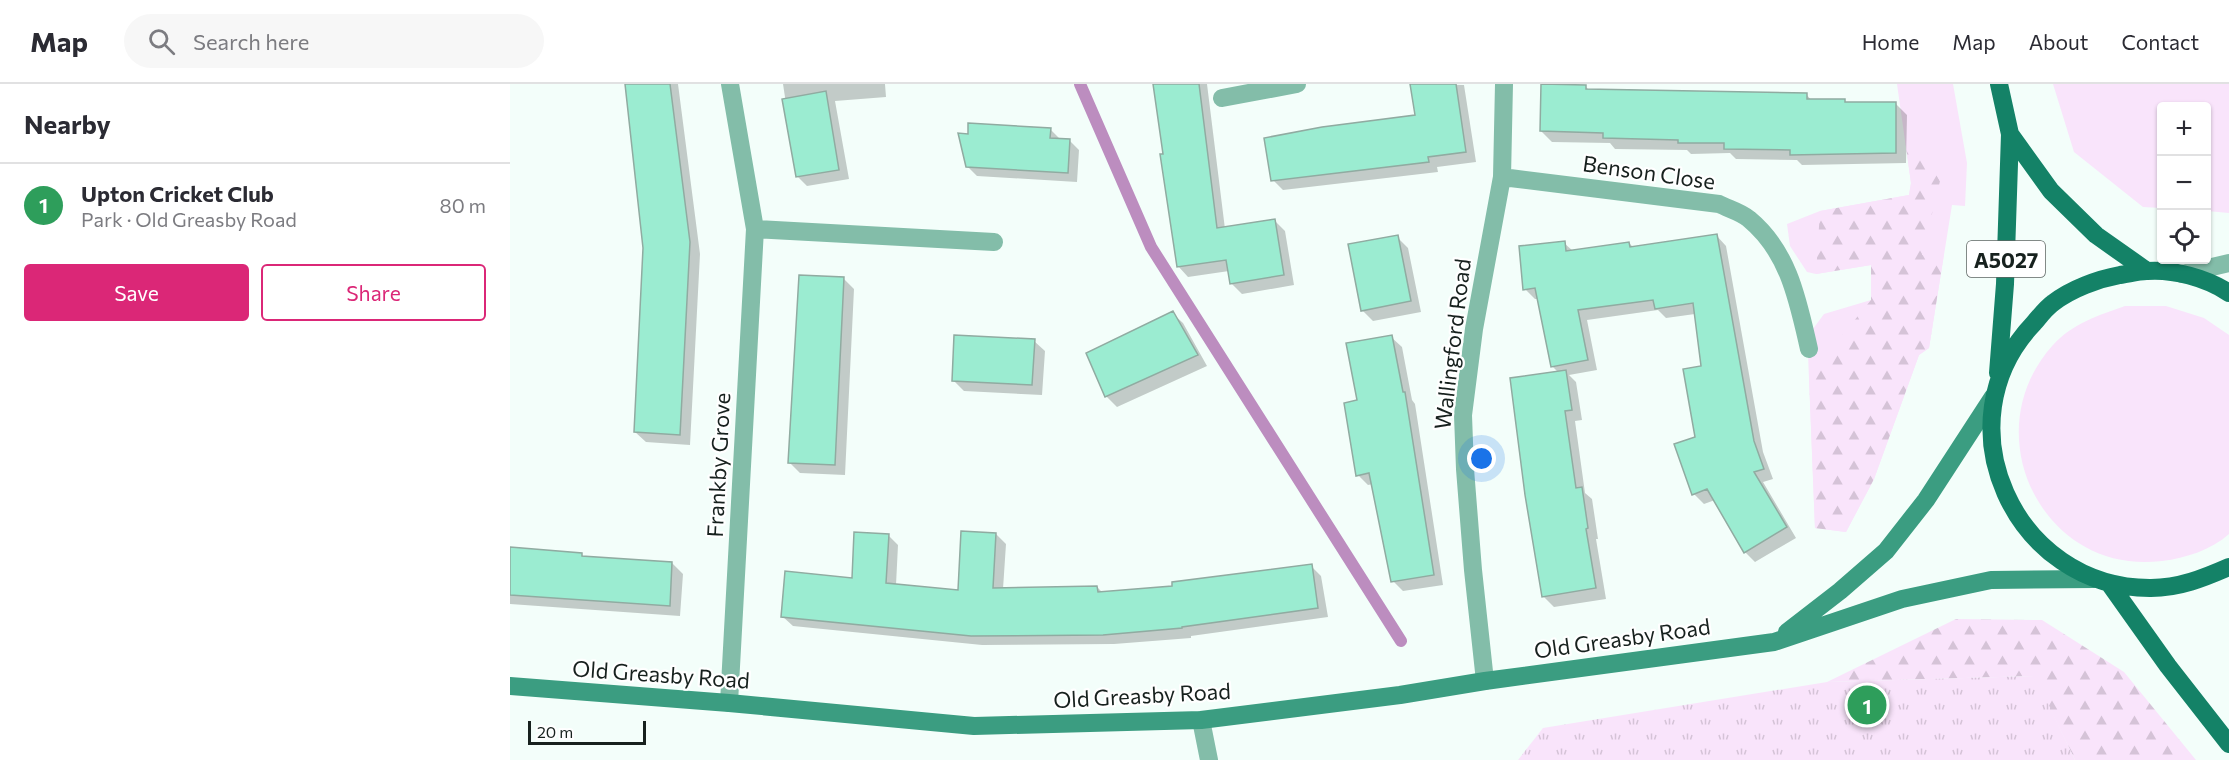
<!DOCTYPE html>
<meta charset="utf-8">
<style>
:root{--surface:#fff;--page:#f7f7f7;--text:#2b2b33;--muted:#7c7c81;--line:#e1e1e2;--accent:#db2777}
body{margin:0;font-family:Commissioner,sans-serif;background:var(--page);color:var(--text)}
.controls{position:absolute;right:18px;top:18px;display:grid;overflow:hidden;border-radius:6px;box-shadow:0 2px 4px #0004}
.controls button{width:54px;height:54px;display:grid;place-items:center;padding:0;border:0;border-bottom:2px solid var(--line);background:var(--surface);color:var(--text);font:30px sans-serif}
.scale{position:absolute;left:18px;bottom:15px;width:118px;box-sizing:border-box;padding-left:6px;border:3px solid #17211e;border-top:0;font-size:16px;line-height:21px;white-space:nowrap;color:#17211e;-webkit-text-stroke:4px #fff;paint-order:stroke}
.you{position:absolute;left:972px;top:375px;width:21px;height:21px;margin:-15px;border:4px solid #fff;border-radius:50%;background:#1a73e8;box-shadow:0 0 0 9px #1a73e833}
.badge{display:grid;place-items:center;width:39px;height:39px;border-radius:50%;background:var(--accent);color:#fff;font-size:20px;font-weight:700}
.pin{position:absolute;translate:-50% -50%;border:3px solid #fff;box-shadow:0 2px 6px #0006}
.list{margin:0;padding:0;list-style:none}
h2{display:flex;justify-content:space-between;align-items:center;height:78px;margin:0;padding:0 24px;font-size:26px}
h2 small{font-size:20px;font-weight:400;color:var(--muted)}
.list li{display:grid;grid-template-columns:39px 1fr auto;gap:18px;align-items:center;box-sizing:border-box;height:84px;padding:0 24px;border-top:2px solid var(--line)}
.list b{display:block;font-size:22px;white-space:nowrap}
.list p{margin:0;font-size:20px;white-space:nowrap;color:var(--muted)}
.list em{font-size:20px;font-style:normal;color:var(--muted)}
.actions{display:flex;gap:12px;padding:18px 24px}
.actions a{flex:1;padding:14px 0;border:2px solid var(--accent);border-radius:6px;text-align:center;font-size:21px;color:var(--accent)}
.actions .main{background:var(--accent);color:#fff}
.icon{flex:none;width:33px;height:33px;fill:none;stroke:currentColor;stroke-width:2;stroke-linecap:round;stroke-linejoin:round}
.map{position:relative;flex:none;width:1719px;height:676px;overflow:hidden}
header{display:flex;align-items:center;gap:36px;box-sizing:border-box;height:84px;padding:0 30px;background:var(--surface);border-bottom:2px solid var(--line)}
header strong{font-size:28px}
nav{display:flex;gap:33px;margin-inline-start:auto;font-size:21px}
.search{width:420px;height:54px;background:var(--page);display:flex;align-items:center;gap:15px;box-sizing:border-box;padding:0 21px;border-radius:33px;color:var(--muted);font-size:22px}
main{display:flex}
aside{flex:1;background:var(--surface)}
.map>svg:first-child{display:block}
</style>
<header>
<strong>Map</strong>
<div class="search"><svg class="icon" aria-label="search" viewBox="0 0 24 24"><circle cx="10" cy="10" r="6"/><path d="M15 15l6 6"/></svg>Search here</div>
<nav><a>Home</a><a>Map</a><a>About</a><a>Contact</a></nav>
</header>
<main>
<aside>
<h2>Nearby<small></small></h2>
<ul class="list">
<li><span class="badge" style="background:#2e9e5b">1</span><div><b>Upton Cricket Club</b><p>Park · Old Greasby Road</p></div><em>80 m</em></li>
</ul>
<div class="actions"><a class="main">Save</a><a>Share</a></div>
</aside>
<div class="map">
<svg width="1719" height="676" viewBox="0 0 1719 676">
<defs>
<pattern id="forest-firs" width="22" height="20" patternUnits="userSpaceOnUse" patternTransform="scale(1.5)"><rect width="22" height="20" fill="#f9e4fb"/><path d="M5 1l3.5 6h-7zM16 11l3.5 6h-7z" fill="#d5c3d7"/></pattern>
<pattern id="park-tufts" width="24" height="20" patternUnits="userSpaceOnUse" patternTransform="scale(1.5)"><rect width="24" height="20" fill="#f9e4fb"/><path d="M3 7l-1-3M5 7V3M7 7l1-3M15 17l-1-3M17 17v-4M19 17l1-3" fill="none" stroke="#d5c3d7"/></pattern>
</defs>
<rect width="100%" height="100%" fill="#f3fefa"/>
<path fill="#f9e4fb" d="M 1387,0 L 1443,0 L 1457,79 L 1455,122 L 1442,121 L 1419,264 L 1409,271 L 1364,395 L 1336,448 L 1305,444 L 1298,270 L 1300,249 L 1314,230 L 1361,216 L 1361,181 L 1306,190 L 1297,188 L 1280,162 L 1277,140 L 1310,127 L 1399,111 L 1401,99 Z
M 1543,0 L 1719,0 L 1719,129 L 1697,127 L 1696,22 L 1652,22 L 1651,124 L 1633,123 L 1564,68 Z
M 1615,222 L 1656,222 L 1694,234 L 1719,251 L 1719,450 C 1701,466 1676,474 1652,477 C 1533,492 1463,349 1543,261 C 1562,240 1589,231 1615,222 Z"/>
<path fill="url(#forest-firs)" d="M 1395,55 L 1410,60 L 1430,97 L 1412,171 L 1434,170 L 1419,264 L 1409,271 L 1364,395 L 1336,448 L 1305,444 L 1299,292 L 1361,216 L 1361,181 L 1306,190 L 1310,127 L 1399,111 L 1401,99 Z
M 1446,535 L 1532,536 L 1614,588 L 1686,676 L 1565,676 L 1524,592 L 1317,598 Z"/>
<path fill="url(#park-tufts)" d="M 1525,592 L 1565,676 L 1008,676 L 1033,644 L 1317,598 Z"/>
<path fill="#0003" d="M 116,0 L 168,0 L 190,170 L 180,361 L 136,358 L 125,348 L 135,164 Z
M 273,0 L 375,0 L 376,13 L 325,17 L 339,95 L 297,102 L 287,92 Z
M 644,0 L 697,0 L 715,145 L 765,137 L 775,147 L 784,201 L 732,210 L 721,199 L 719,187 L 678,193 L 668,182 Z
M 902,0 L 954,1 L 966,78 L 927,83 L 928,88 L 773,106 L 763,96 L 907,33 Z
M 1075,2 L 1080,7 L 1296,10 L 1302,17 L 1334,16 L 1337,20 L 1386,20 L 1397,31 L 1396,79 L 1292,81 L 1287,76 L 1226,75 L 1220,69 L 1181,70 L 1177,66 L 1105,65 L 1100,59 L 1042,58 L 1031,47 Z
M 540,45 L 550,55 L 560,57 L 569,66 L 567,98 L 467,92 L 457,82 Z
M 1206,151 L 1216,162 L 1253,368 L 1263,395 L 1253,398 L 1286,454 L 1245,478 L 1235,468 L 1205,416 L 1194,420 L 1184,410 L 1192,283 L 1185,230 L 1156,234 L 1148,226 L 1077,236 L 1087,286 L 1059,291 L 1066,298 L 1072,336 L 1065,337 L 1075,409 L 1082,415 L 1088,455 L 1086,455 L 1096,515 L 1044,523 L 1034,513 L 1048,288 L 1042,282 L 1028,215 L 1025,215 L 1015,205 L 1054,159 L 1063,167 L 1119,159 L 1124,164 Z
M 887,153 L 898,164 L 911,228 L 863,237 L 852,226 Z
M 333,194 L 344,205 L 335,391 L 290,389 L 279,378 Z
M 662,229 L 673,239 L 697,282 L 607,323 L 596,312 Z
M 881,253 L 892,263 L 902,316 L 905,320 L 933,501 L 893,507 L 883,497 L 863,400 L 858,401 L 848,391 L 848,318 Z
M 524,257 L 535,267 L 532,311 L 454,307 L 443,296 Z
M 486,450 L 496,460 L 493,505 L 587,503 L 593,509 L 664,503 L 801,482 L 811,492 L 818,533 L 681,552 L 681,554 L 604,560 L 472,561 L 283,542 L 272,532 L 343,495 L 378,451 L 388,461 L 386,501 L 449,508 Z
M 0,465 L 71,470 L 74,474 L 162,479 L 173,490 L 170,532 L 0,520 Z"/>
<g fill="none" stroke-linecap="round" stroke-linejoin="round">
<path stroke="#bc8dbf" stroke-width="12" d="M 570,0 L 641,163 L 891,557"/>
</g>
<path fill="#9becd1" stroke="#90aba1" stroke-width="1.5" d="M 115,0 L 160,0 L 180,158 L 170,351 L 124,348 L 133,164 Z
M 643,0 L 689,0 L 707,144 L 765,135 L 774,191 L 720,200 L 716,176 L 667,183 L 650,70 L 653,70 Z
M 900,0 L 946,0 L 956,68 L 918,73 L 919,78 L 761,97 L 754,54 L 812,43 L 905,31 Z
M 1031,0 L 1076,1 L 1076,5 L 1297,9 L 1297,15 L 1335,15 L 1335,18 L 1386,18 L 1386,69 L 1280,71 L 1280,66 L 1214,65 L 1214,59 L 1168,59 L 1168,56 L 1093,54 L 1093,49 L 1030,47 Z
M 316,7 L 329,86 L 286,93 L 272,15 Z
M 458,39 L 541,44 L 540,54 L 560,55 L 558,89 L 456,83 L 448,49 L 458,50 Z
M 1207,150 L 1244,357 L 1254,385 L 1244,388 L 1277,443 L 1234,469 L 1197,405 L 1182,411 L 1164,360 L 1185,353 L 1173,285 L 1191,282 L 1183,219 L 1145,225 L 1143,216 L 1068,226 L 1078,276 L 1041,283 L 1025,204 L 1013,206 L 1009,162 L 1055,157 L 1056,167 L 1119,158 L 1120,163 Z
M 888,151 L 901,217 L 851,227 L 838,160 Z
M 289,191 L 334,193 L 325,381 L 278,379 Z
M 663,227 L 688,271 L 595,313 L 576,269 Z
M 444,251 L 525,255 L 522,301 L 442,297 Z
M 882,251 L 893,308 L 895,308 L 924,491 L 881,498 L 859,389 L 846,392 L 834,319 L 847,316 L 836,259 Z
M 1056,286 L 1062,326 L 1055,327 L 1066,404 L 1072,403 L 1078,444 L 1076,445 L 1086,504 L 1032,513 L 1015,411 L 1000,294 Z
M 451,447 L 486,449 L 483,504 L 587,502 L 588,508 L 662,502 L 662,498 L 802,480 L 808,524 L 672,543 L 672,544 L 593,551 L 461,552 L 271,533 L 275,487 L 342,494 L 344,448 L 379,450 L 376,499 L 448,506 Z
M 0,463 L 72,469 L 72,472 L 162,478 L 160,522 L 0,511 Z"/>
<g fill="none" stroke-linecap="round" stroke-linejoin="round">
<path stroke="#83bda9" stroke-width="18" d="M 712,14 L 787,0
M 992,93 L 1209,120 C 1219,125 1231,128 1239,135 C 1279,168 1288,217 1299,265
M 245,145 L 484,158
M 1672,190 L 1719,179
M 975,597 L 963,486 L 955,385 L 953,331 L 964,245 L 992,93 L 994,0
M 219,619 L 245,145 L 220,0
M 691,636 L 699,676"/>
<path stroke="#3b9d81" stroke-width="18" d="M 1277,548 L 1330,507 L 1376,467 L 1416,416 L 1483,313
M 0,602 L 219,619 L 464,642 L 691,636 L 890,611 L 975,597 L 1264,558 L 1392,515 L 1481,496 L 1584,495"/>
<path stroke="#148267" stroke-width="18" d="M 1500,50 L 1541,107 L 1586,151 L 1637,187
M 1719,209 C 1697,194 1663,185 1637,187 C 1628,187 1618,190 1610,191 C 1588,195 1561,205 1543,219 C 1536,224 1530,232 1524,239 C 1429,338 1504,505 1641,504 C 1669,504 1694,494 1719,483
M 1488,289 L 1495,200 L 1500,50 L 1489,0
M 1599,499 L 1658,582 L 1719,660"/>
</g>
<g text-anchor="middle" dominant-baseline="central" stroke-width="4.5" stroke-linejoin="round" paint-order="stroke">
<rect fill="#fff" stroke="#5d6462" stroke-width="1.5" x="1457" y="157" width="78" height="36" rx="4.5"/>
<g font-size="21" font-weight="bold" fill="#17211e">
<text x="1496" y="175">A5027</text>
</g>
<g font-size="22" fill="#17211e" stroke="#fff">
<text transform="translate(1139 88) rotate(8)">Benson Close</text>
<text transform="translate(942 260) rotate(-83)">Wallingford Road</text>
<text transform="translate(208 381) rotate(-87)">Frankby Grove</text>
<text transform="translate(1112 554) rotate(-8)">Old Greasby Road</text>
<text transform="translate(151 590) rotate(4)">Old Greasby Road</text>
<text transform="translate(632 611) rotate(-3)">Old Greasby Road</text>
</g>
</g>
</svg>
<div class="controls">
<button>+</button>
<button>−</button>
<button><svg class="icon" aria-label="locate" viewBox="0 0 24 24"><circle cx="12" cy="12" r="6"/><path d="M12 2v4M12 18v4M2 12h4M18 12h4"/></svg></button>
</div>
<div class="scale">20 m</div>
<div class="you"></div>
<div class="pin badge" style="left:1357px;top:621px;background:#2e9e5b">1</div>
</div>
</main>
